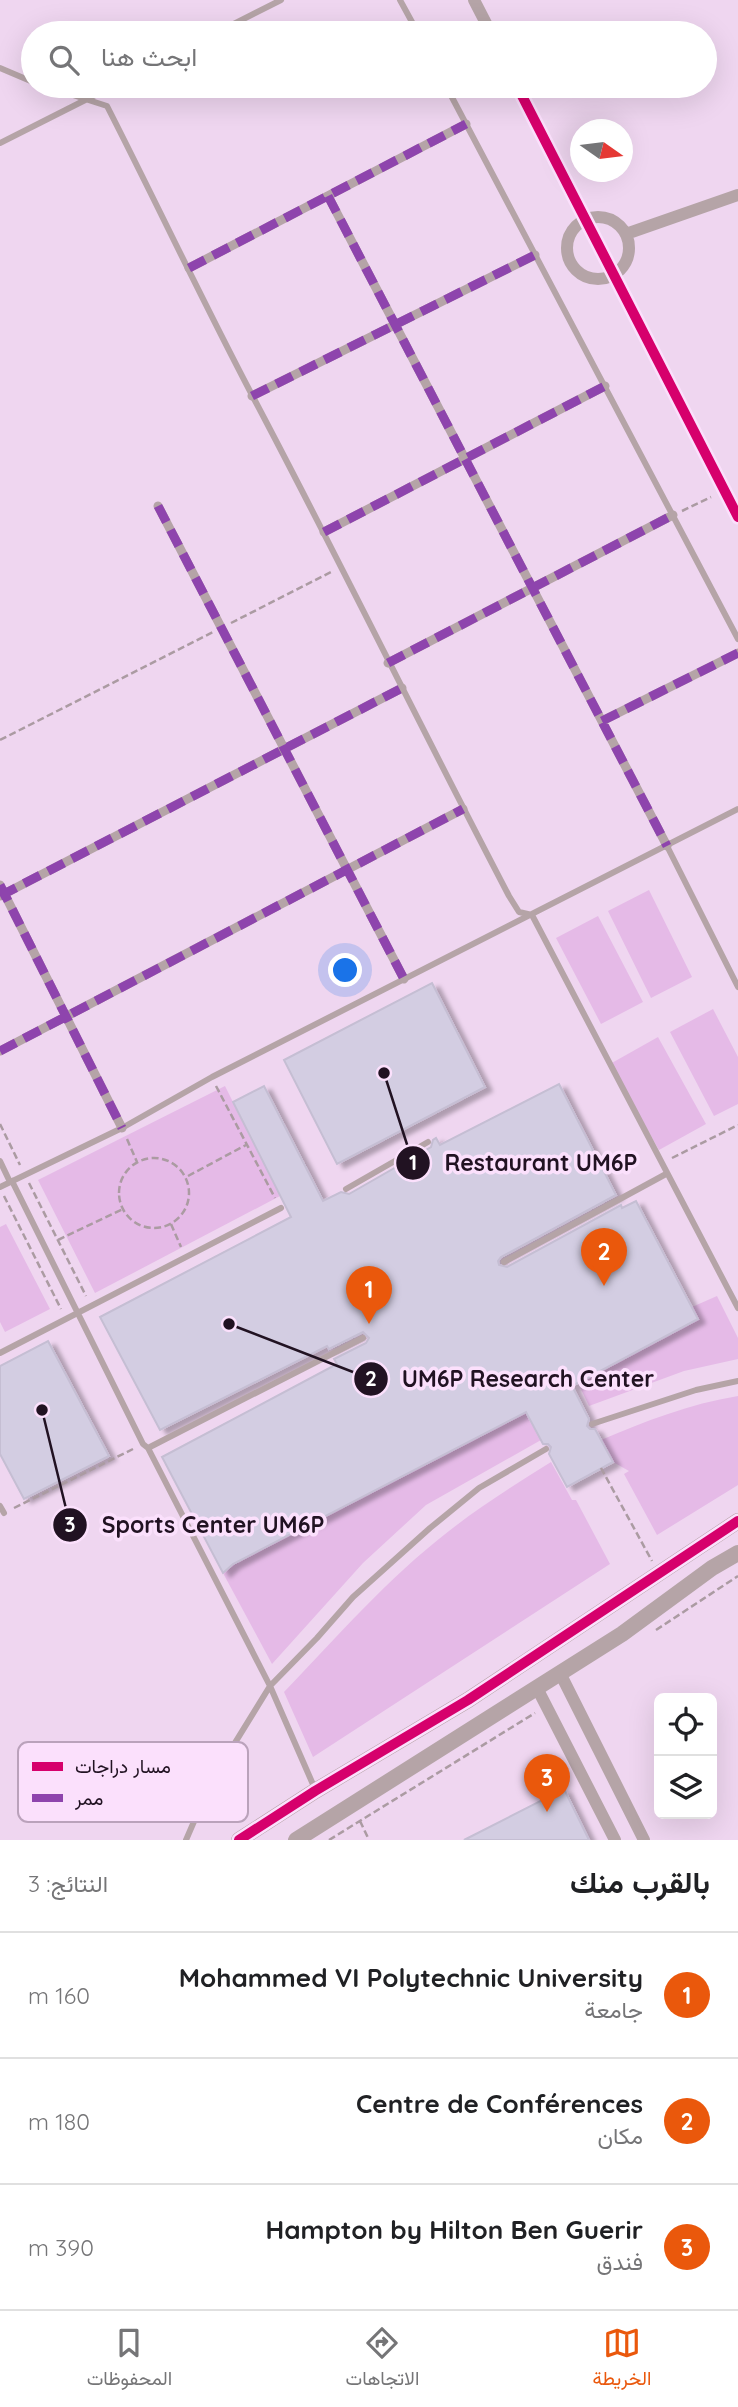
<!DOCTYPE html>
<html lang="ar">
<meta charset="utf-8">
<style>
:root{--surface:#fff;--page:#f2f2f2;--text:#202124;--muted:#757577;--line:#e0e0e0;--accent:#ea580c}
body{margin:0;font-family:Quicksand,Vazirmatn,sans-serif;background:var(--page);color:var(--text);direction:rtl}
.controls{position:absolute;right:21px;bottom:21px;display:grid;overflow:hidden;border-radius:10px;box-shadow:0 7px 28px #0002}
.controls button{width:63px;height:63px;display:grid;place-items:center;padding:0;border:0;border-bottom:2px solid var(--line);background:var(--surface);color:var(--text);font:35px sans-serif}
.compass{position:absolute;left:570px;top:119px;width:63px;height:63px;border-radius:50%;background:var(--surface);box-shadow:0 7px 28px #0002;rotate:104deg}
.you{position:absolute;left:346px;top:971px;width:24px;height:24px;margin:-18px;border:5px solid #fff;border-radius:50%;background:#1a73e8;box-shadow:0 0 0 10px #1a73e833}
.badge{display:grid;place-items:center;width:46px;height:46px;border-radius:50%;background:var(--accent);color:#fff;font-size:23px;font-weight:700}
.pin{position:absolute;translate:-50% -58px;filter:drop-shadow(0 2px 4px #0008)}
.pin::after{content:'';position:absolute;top:37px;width:24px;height:21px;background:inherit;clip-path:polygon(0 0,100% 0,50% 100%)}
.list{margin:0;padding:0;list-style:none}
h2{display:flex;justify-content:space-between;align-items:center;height:91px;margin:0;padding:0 28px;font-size:30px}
h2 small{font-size:23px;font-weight:400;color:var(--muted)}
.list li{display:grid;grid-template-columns:46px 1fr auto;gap:21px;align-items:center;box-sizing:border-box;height:126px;padding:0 28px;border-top:2px solid var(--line)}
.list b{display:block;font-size:26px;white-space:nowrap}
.list p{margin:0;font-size:23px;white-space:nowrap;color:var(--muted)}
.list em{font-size:23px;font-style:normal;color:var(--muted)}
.icon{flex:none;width:38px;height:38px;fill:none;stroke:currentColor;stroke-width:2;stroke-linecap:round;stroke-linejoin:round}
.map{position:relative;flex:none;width:738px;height:1840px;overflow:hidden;direction:ltr}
.search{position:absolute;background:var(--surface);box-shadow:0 7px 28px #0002;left:21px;right:21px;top:21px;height:77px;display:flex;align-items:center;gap:18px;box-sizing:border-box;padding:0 24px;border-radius:38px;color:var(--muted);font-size:26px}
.sheet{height:469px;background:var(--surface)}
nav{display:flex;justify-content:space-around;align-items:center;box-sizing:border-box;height:98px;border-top:2px solid var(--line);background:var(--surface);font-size:19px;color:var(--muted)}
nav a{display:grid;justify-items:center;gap:4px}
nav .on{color:var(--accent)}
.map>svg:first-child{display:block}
</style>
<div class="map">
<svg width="738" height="1840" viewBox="0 0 738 1840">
<defs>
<filter id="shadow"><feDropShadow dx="7" dy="4" stdDeviation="2" flood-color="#0004"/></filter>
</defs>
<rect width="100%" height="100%" fill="#efd6f0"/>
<path fill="#e5bae7" d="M 649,890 L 692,977 L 651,998 L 608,911 Z
M 598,916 L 643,1002 L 601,1024 L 556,938 Z
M 713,1009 L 738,1057 L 738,1104 L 714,1116 L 670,1032 Z
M 658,1037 L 706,1124 L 659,1150 L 610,1064 Z
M 225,1086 L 280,1196 L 95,1293 L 38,1180 Z
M 6,1224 L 50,1309 L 5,1332 L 0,1322 L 0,1227 Z
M 717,1296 L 738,1338 L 738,1359 L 684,1371 L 589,1406 L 578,1383 L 698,1319 L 692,1307 Z
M 738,1396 L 738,1485 L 657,1535 L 624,1474 L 629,1471 L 613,1462 L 601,1440 C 646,1421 689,1404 738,1396 Z
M 526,1412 L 541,1440 L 426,1505 L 363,1563 L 272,1664 L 223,1573 L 233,1564 Z
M 551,1462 L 572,1500 L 576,1500 L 610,1564 L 313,1757 L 284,1692 C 337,1637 388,1578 449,1531 C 481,1506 516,1484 551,1462 Z"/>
<path fill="#d3cde2" stroke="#c5bed3" stroke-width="2" filter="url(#shadow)" d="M 432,983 L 485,1087 L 337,1164 L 284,1060 Z
M 559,1084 L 616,1195 L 501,1257 L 498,1261 L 499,1265 L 507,1267 L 621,1205 L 622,1208 L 636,1201 L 698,1319 L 572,1386 L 589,1419 L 587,1426 L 590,1429 L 595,1429 L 613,1462 L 567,1487 L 549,1454 L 551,1447 L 548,1444 L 543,1444 L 526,1412 L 233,1564 L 223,1573 L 162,1457 L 337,1364 L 334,1359 L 366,1343 L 369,1338 L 363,1332 L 329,1349 L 327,1346 L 160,1430 L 100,1317 L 291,1217 L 233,1102 L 264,1086 L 323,1201 L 341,1192 L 349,1194 L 431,1147 L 433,1140 L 436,1138 L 440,1145 Z
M 48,1341 L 109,1456 L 24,1499 L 0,1454 L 0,1366 Z
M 564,1789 L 589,1840 L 464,1840 Z"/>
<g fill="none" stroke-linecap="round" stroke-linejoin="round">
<path stroke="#ab9ba2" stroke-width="2.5" stroke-dasharray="7 3.5" stroke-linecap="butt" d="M 682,511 L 711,497
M 231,623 L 331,572
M 0,740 L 213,632
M 216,1086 L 275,1198
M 0,1124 L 20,1165
M 127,1139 L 137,1162
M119 1193a35 35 0 1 1 70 0a35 35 0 1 1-70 0Z
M 672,1158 L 738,1125
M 188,1176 L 246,1145
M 29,1183 L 86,1296
M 4,1196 L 61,1309
M 171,1224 L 181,1247
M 58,1240 L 123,1209
M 601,1468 L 652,1561
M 14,1508 L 133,1449
M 656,1630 L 738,1576
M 360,1821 L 369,1840
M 329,1840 L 535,1713"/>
<path stroke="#b5a4a7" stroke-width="6" d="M 400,0 L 418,33
M 216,33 L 281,0
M 0,68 L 33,82
M 45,86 L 107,106 C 156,202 202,300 252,395 C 340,561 422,730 509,896 L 519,912 L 532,915 L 738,1308
M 446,86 L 738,639
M 0,143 L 113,86
M 667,846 L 738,987
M 0,1161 L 10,1182
M 12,1181 L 143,1444 L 148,1448 L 270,1686 L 315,1789
M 0,1187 L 122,1128 L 212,1077 L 738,809
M 346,1189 L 428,1142
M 504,1262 L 666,1174
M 0,1353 L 281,1208
M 592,1424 L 696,1390 L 738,1381
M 148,1448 L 363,1338
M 0,1506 L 4,1513
M 186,1840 L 212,1780 L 270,1686 L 317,1638 L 353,1597 L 430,1528 L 479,1488 L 546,1449"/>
<path stroke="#b5a4a7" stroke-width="9" d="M 328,196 L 667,846
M 189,268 L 466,124
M 252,396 L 535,255
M 158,506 L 404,979
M 324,532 L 605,386
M 388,663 L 673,515
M 602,721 L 738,653
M 0,885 L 122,1128
M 0,896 L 402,688
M 0,1051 L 463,809"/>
<path stroke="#b5a4a7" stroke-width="12" d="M 474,0 L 491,33
M 517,86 L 738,517
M567 248a31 31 0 1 1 62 0a31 31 0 1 1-62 0Z
M 626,234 L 738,195
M 560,1673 L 644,1840
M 537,1688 L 615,1840"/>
<path stroke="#b5a4a7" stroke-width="16" d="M 239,1840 L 315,1791 L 468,1700 L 738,1521
M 296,1840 L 622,1634 L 712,1568 L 738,1553"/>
<path stroke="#8e44ad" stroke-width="9" stroke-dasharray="18 9" stroke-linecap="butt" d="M 328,196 L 667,846
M 189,268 L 466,124
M 252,396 L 535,255
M 158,506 L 404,979
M 324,532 L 605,386
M 388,663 L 673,515
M 602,721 L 738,653
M 0,885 L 122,1128
M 0,896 L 402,688
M 0,1051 L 463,809"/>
<defs>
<path id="cycleway" d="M 517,86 L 738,517
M 239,1840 L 315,1791 L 468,1700 L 738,1521"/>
</defs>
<use href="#cycleway" stroke="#fbe0fc" stroke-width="15"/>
<use href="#cycleway" stroke="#d6006c" stroke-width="10"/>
</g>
<rect x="18" y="1742" width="230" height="80" rx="10" fill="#fbe0fc" stroke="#baa2bb" stroke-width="2"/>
<rect x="32" y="1762" width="31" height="9" fill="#d6006c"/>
<rect x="32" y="1794" width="31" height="8" fill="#8e44ad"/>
<g font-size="19" fill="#211222">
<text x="75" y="1773">مسار دراجات</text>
<text x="75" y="1805">ممر</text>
</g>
<path fill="none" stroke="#211222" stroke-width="2.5" d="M384 1073L413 1163M229 1324L371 1379M42 1410L70 1525"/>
<g fill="#211222" stroke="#fbe0fc" stroke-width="2.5">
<circle cx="384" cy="1073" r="7"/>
<circle cx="229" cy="1324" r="7"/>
<circle cx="42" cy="1410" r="7"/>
<circle cx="413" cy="1163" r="18"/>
<circle cx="371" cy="1379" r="18"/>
<circle cx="70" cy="1525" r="18"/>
</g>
<g font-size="21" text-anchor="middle" font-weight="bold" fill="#fff">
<text x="413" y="1170">1</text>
<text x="371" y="1386">2</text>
<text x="70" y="1532">3</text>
</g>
<g font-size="23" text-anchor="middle" font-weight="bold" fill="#211222" stroke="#fbe0fc" stroke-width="7" stroke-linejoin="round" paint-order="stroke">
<text x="541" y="1171">Restaurant UM6P</text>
<text x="528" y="1387">UM6P Research Center</text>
<text x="213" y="1533">Sports Center UM6P</text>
</g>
</svg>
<div class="controls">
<button><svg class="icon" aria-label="locate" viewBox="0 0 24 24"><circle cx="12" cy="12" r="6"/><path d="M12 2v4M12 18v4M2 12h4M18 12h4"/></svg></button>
<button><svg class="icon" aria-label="layers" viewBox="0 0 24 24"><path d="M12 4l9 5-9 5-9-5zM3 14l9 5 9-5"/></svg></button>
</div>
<svg class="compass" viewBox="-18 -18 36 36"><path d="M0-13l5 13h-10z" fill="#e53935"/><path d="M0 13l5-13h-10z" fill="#757577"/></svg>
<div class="you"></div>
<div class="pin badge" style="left:369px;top:1324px">1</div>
<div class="pin badge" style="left:604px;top:1286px">2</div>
<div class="pin badge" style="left:547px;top:1812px">3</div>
<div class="search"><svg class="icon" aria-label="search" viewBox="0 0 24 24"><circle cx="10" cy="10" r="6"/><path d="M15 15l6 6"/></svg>ابحث هنا</div>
</div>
<section class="sheet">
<h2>بالقرب منك<small>النتائج: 3</small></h2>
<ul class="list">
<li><span class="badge">1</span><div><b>Mohammed VI Polytechnic University</b><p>جامعة</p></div><em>160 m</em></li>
<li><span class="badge">2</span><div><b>Centre de Conférences</b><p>مكان</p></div><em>180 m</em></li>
<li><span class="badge">3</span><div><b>Hampton by Hilton Ben Guerir</b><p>فندق</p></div><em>390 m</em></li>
</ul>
</section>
<nav>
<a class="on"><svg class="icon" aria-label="map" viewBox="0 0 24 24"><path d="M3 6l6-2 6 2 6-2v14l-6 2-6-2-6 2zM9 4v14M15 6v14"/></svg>الخريطة</a>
<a><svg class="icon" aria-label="directions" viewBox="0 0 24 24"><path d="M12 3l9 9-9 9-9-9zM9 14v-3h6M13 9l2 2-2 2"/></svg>الاتجاهات</a>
<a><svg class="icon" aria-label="saved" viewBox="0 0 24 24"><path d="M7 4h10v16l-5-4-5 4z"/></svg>المحفوظات</a>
</nav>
